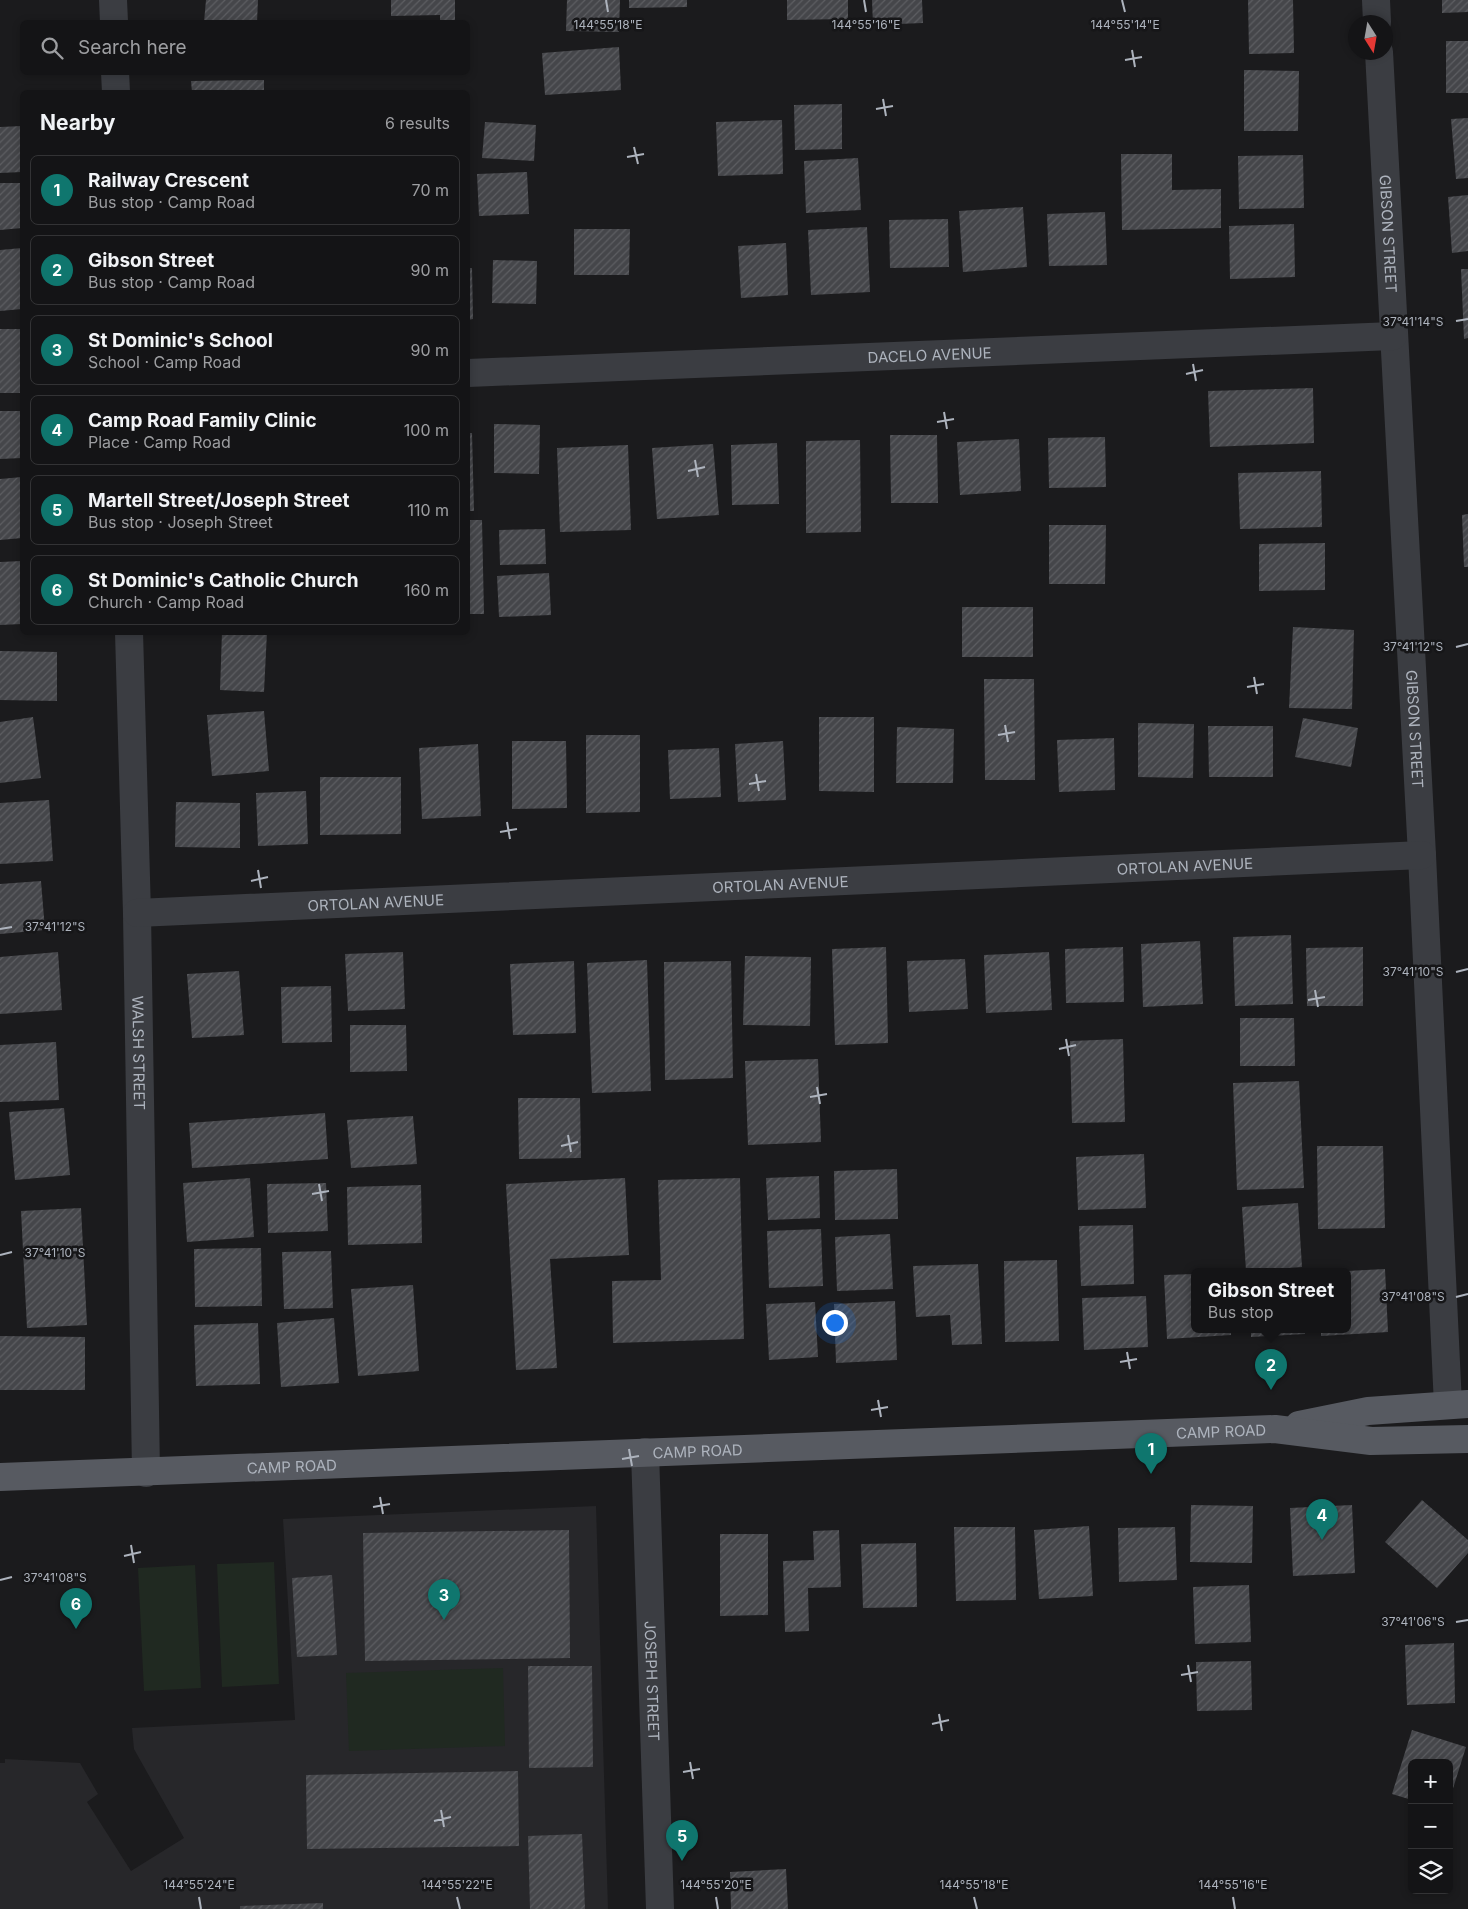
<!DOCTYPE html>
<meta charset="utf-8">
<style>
:root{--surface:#141416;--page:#1d1d1f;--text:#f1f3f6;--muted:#9d9ea1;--line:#333335;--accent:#0f766e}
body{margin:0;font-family:Inter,sans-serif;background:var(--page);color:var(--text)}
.controls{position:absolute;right:15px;bottom:15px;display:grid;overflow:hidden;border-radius:8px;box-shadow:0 2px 8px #0003}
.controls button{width:45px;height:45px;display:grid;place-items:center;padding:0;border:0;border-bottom:1px solid var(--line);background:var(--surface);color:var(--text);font:25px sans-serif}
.compass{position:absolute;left:1348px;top:15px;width:45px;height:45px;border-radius:50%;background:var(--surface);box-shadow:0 2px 8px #0003;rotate:169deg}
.you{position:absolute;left:834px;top:1322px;width:18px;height:18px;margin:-12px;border:4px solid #fff;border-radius:50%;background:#1a73e8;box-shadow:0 0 0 8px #1a73e833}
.badge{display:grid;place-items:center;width:32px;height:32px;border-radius:50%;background:var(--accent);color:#fff;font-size:16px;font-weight:700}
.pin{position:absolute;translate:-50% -41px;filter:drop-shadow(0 1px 2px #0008)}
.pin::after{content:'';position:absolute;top:26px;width:18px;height:15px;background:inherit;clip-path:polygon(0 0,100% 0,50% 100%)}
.popup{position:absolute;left:1191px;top:1268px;width:160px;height:65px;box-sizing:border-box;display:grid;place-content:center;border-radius:8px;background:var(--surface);filter:drop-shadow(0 1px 4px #0005);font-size:16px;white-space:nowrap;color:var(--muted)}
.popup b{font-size:19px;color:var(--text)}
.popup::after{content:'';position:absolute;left:50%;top:100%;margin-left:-10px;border:10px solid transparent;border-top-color:var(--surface)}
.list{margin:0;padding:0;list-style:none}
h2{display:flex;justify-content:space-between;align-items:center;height:65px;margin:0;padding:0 20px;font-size:21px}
h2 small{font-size:16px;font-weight:400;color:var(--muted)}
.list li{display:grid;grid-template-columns:32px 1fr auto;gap:15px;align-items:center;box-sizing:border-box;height:70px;margin:0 10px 10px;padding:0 10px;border:1px solid var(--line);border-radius:8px}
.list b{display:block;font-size:19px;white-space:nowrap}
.list p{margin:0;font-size:16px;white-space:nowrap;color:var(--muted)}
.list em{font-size:16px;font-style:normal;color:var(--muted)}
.icon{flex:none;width:28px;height:28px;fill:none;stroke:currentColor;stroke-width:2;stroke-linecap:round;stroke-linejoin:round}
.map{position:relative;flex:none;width:1468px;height:1909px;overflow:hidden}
.search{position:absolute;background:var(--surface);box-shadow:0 2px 8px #0003;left:20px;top:20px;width:450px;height:55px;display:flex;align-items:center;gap:12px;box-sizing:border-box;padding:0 18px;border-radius:8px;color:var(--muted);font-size:19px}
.panel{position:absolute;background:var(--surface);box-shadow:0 2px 8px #0003;left:20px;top:90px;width:450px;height:545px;border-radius:8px}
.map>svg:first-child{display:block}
</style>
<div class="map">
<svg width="1468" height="1909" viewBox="0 0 1468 1909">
<defs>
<pattern id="building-hatch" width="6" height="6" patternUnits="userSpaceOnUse" patternTransform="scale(1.25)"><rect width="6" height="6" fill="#45464a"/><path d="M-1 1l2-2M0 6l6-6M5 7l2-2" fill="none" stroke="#5d5e62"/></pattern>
</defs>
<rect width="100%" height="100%" fill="#1b1b1d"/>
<path fill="#27272a" d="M 596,1506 L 608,1909 L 0,1909 L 0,1763 L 5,1763 L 5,1759 L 80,1763 L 98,1794 L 87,1802 L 131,1871 L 184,1838 L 134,1749 L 132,1728 L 295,1720 L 283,1519 Z"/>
<path fill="#202921" d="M 274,1562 L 279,1684 L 222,1687 L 217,1564 Z
M 195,1565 L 201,1688 L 144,1691 L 138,1568 Z
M 503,1668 L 505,1746 L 349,1751 L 346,1673 Z"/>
<path fill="url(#building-hatch)" d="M 206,0 L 258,0 L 257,22 L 204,22 Z
M 391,0 L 455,0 L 455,22 L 440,22 L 440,15 L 391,16 Z
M 567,0 L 620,0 L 619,32 L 566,31 Z
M 629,0 L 687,0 L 687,7 L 629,8 Z
M 787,0 L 848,0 L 848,19 L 787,20 Z
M 872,0 L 922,0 L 923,23 L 873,25 Z
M 1248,0 L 1293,0 L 1294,53 L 1249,54 Z
M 1442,0 L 1468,0 L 1468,12 L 1442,13 Z
M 1446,41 L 1468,41 L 1468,93 L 1446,93 Z
M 619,47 L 621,90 L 545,95 L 542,53 Z
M 1244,70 L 1299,71 L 1298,131 L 1244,131 Z
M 264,80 L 264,92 L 192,92 L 191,81 Z
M 842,104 L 842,149 L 795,150 L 794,105 Z
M 1468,118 L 1468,178 L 1456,179 L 1451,119 Z
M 782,120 L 783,174 L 718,176 L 716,122 Z
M 485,122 L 536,125 L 534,161 L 482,158 Z
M 22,126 L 22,172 L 0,173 L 0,127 Z
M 1121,154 L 1172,154 L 1172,190 L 1221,189 L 1221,228 L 1122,230 Z
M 1303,155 L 1304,208 L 1239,209 L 1238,156 Z
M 858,158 L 861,210 L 806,213 L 804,161 Z
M 527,172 L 529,214 L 479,216 L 477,174 Z
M 0,183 L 22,183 L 22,228 L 0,230 Z
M 1468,195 L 1468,251 L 1452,253 L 1448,197 Z
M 1023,207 L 1027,267 L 963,272 L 959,211 Z
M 1105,212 L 1107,265 L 1049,266 L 1047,214 Z
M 948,219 L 949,267 L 890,268 L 889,220 Z
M 1294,224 L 1295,277 L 1230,279 L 1229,226 Z
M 867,227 L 870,292 L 811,295 L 808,230 Z
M 574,229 L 630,229 L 629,275 L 574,275 Z
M 786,243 L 788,295 L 741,298 L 738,246 Z
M 22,248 L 22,309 L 0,311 L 0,250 Z
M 493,260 L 537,261 L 536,304 L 492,303 Z
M 468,268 L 472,268 L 473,319 L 468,320 Z
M 1461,269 L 1468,269 L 1468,338 L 1464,339 Z
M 0,329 L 22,329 L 22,393 L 0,393 Z
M 1313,388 L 1314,443 L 1210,447 L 1208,391 Z
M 0,411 L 22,411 L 22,458 L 0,459 Z
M 494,424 L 540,425 L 539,474 L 494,473 Z
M 468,433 L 472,433 L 474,511 L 468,511 Z
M 890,435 L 937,435 L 938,503 L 891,503 Z
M 1105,437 L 1106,487 L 1049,488 L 1048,438 Z
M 1019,439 L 1021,491 L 960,495 L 957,442 Z
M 860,440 L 861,532 L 806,533 L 806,441 Z
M 777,443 L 779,504 L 732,505 L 731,445 Z
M 713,444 L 719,515 L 657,519 L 652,448 Z
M 628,445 L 631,530 L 560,532 L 557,448 Z
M 1321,471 L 1322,527 L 1240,529 L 1238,473 Z
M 22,477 L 22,538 L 0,540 L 0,479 Z
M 1468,514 L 1468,567 L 1464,567 L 1462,515 Z
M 468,520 L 482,520 L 484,614 L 468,614 Z
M 1049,525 L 1106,525 L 1105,584 L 1049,584 Z
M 545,529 L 546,564 L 500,565 L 499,530 Z
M 1325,543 L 1325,590 L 1259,591 L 1259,544 Z
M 22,561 L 22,624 L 0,625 L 0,562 Z
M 549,573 L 551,615 L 499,617 L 497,576 Z
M 962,607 L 1033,607 L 1033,657 L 962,657 Z
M 1293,627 L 1354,630 L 1352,709 L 1289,708 Z
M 222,632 L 267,632 L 264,692 L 220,690 Z
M 0,651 L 57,652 L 57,701 L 0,700 Z
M 984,679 L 1034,679 L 1035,780 L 985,780 Z
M 264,711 L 269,771 L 212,776 L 207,715 Z
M 33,717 L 41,778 L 0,783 L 0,722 Z
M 819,717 L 874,717 L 874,792 L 819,791 Z
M 1303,718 L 1358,728 L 1351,767 L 1295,757 Z
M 1138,723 L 1194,724 L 1193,778 L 1138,777 Z
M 1208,726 L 1273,726 L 1273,777 L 1209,777 Z
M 897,727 L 954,729 L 953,783 L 896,783 Z
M 586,735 L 640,735 L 640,812 L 586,813 Z
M 1114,738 L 1115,790 L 1059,792 L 1057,740 Z
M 512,741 L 566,741 L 567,808 L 512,809 Z
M 783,741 L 786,800 L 738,802 L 735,744 Z
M 478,744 L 481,816 L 422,819 L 419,748 Z
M 719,748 L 721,797 L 670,799 L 668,750 Z
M 320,777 L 401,777 L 401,834 L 320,835 Z
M 306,791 L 308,844 L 258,846 L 256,793 Z
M 49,800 L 53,861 L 0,864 L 0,803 Z
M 176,802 L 240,803 L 240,848 L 175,847 Z
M 41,881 L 45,930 L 0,934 L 0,884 Z
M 1291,935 L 1293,1004 L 1235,1006 L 1233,937 Z
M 1200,941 L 1203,1004 L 1143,1007 L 1141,944 Z
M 886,947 L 888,1043 L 835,1045 L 832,949 Z
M 1123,947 L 1124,1002 L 1066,1003 L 1065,949 Z
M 1363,947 L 1363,1006 L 1307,1006 L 1306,948 Z
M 58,952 L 62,1010 L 0,1014 L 0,957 Z
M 403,952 L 405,1009 L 348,1011 L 345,954 Z
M 1049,952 L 1052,1010 L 986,1013 L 984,955 Z
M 745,956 L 811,957 L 810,1026 L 743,1025 Z
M 965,959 L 968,1009 L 909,1012 L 907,961 Z
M 647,960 L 651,1091 L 592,1093 L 587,963 Z
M 574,961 L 576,1033 L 513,1035 L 510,964 Z
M 731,961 L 733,1078 L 665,1080 L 664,962 Z
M 239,971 L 244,1035 L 192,1038 L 187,974 Z
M 331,986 L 332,1042 L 282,1043 L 281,987 Z
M 1240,1018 L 1294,1018 L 1295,1066 L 1240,1066 Z
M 350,1025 L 406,1025 L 407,1071 L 350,1072 Z
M 1123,1039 L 1125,1122 L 1072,1123 L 1070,1041 Z
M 56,1042 L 59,1100 L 0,1102 L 0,1045 Z
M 818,1059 L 821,1142 L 748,1145 L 745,1061 Z
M 1299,1081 L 1304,1188 L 1237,1190 L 1233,1083 Z
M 518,1098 L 580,1098 L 581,1158 L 519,1159 Z
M 64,1108 L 70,1175 L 15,1180 L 9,1112 Z
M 325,1113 L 328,1159 L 192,1168 L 189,1123 Z
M 413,1116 L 417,1164 L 351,1168 L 347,1120 Z
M 1317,1146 L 1383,1146 L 1385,1228 L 1318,1229 Z
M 1144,1154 L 1146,1208 L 1078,1210 L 1076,1157 Z
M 897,1169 L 898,1219 L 835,1220 L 834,1171 Z
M 819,1176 L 820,1218 L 768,1220 L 766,1178 Z
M 250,1178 L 254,1237 L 187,1242 L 183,1183 Z
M 625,1178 L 629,1255 L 550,1259 L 557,1368 L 516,1370 L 506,1184 Z
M 740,1178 L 744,1339 L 613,1343 L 612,1281 L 661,1280 L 658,1180 Z
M 326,1183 L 328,1231 L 268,1233 L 267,1184 Z
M 421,1185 L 422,1243 L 348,1245 L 347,1187 Z
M 1298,1203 L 1302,1267 L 1246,1271 L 1242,1207 Z
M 81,1208 L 87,1325 L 27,1328 L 21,1211 Z
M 1133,1225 L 1134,1284 L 1081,1286 L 1079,1226 Z
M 821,1229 L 823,1286 L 769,1288 L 767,1231 Z
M 890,1234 L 893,1289 L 837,1291 L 835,1237 Z
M 261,1248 L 262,1306 L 195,1307 L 194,1249 Z
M 331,1251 L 333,1308 L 284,1309 L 282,1252 Z
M 1057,1260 L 1059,1341 L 1005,1342 L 1004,1261 Z
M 978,1264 L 982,1344 L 952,1345 L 950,1315 L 916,1317 L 913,1266 Z
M 1385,1269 L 1388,1332 L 1321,1336 L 1321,1329 L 1347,1329 L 1347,1271 Z
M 1195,1274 L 1195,1329 L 1231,1329 L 1231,1335 L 1167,1339 L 1164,1275 Z
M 413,1285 L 419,1371 L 358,1376 L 351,1289 Z
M 1146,1296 L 1148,1347 L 1084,1350 L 1082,1298 Z
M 895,1301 L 897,1360 L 836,1363 L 834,1304 Z
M 815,1302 L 818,1357 L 769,1360 L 766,1304 Z
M 334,1318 L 339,1383 L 281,1387 L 277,1323 Z
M 258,1323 L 260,1384 L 196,1386 L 194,1325 Z
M 1251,1329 L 1305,1329 L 1305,1334 L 1251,1337 Z
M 0,1336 L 85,1337 L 85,1390 L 0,1390 Z
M 1422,1500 L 1468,1540 L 1468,1553 L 1437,1588 L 1385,1542 Z
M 1191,1505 L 1253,1506 L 1252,1563 L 1190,1562 Z
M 1352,1505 L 1355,1573 L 1293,1576 L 1290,1508 Z
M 1089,1526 L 1093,1596 L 1039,1599 L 1034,1530 Z
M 954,1527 L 1015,1527 L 1016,1600 L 956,1601 Z
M 1175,1527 L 1177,1580 L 1119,1582 L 1118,1528 Z
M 569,1530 L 570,1658 L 365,1661 L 363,1533 Z
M 839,1530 L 841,1587 L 808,1588 L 809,1631 L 785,1632 L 783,1561 L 814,1560 L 813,1531 Z
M 720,1534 L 768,1534 L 768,1615 L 720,1616 Z
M 916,1543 L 917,1607 L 863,1608 L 861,1544 Z
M 332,1575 L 337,1655 L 297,1657 L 292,1578 Z
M 1249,1585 L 1251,1642 L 1195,1644 L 1193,1587 Z
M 1454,1643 L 1455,1703 L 1407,1705 L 1405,1645 Z
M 1251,1661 L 1252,1710 L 1197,1711 L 1196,1662 Z
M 528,1666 L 592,1666 L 593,1767 L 529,1768 Z
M 1412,1730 L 1466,1747 L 1450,1798 L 1449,1763 L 1412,1763 L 1412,1800 L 1392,1794 Z
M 518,1771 L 519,1846 L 307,1849 L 306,1775 Z
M 582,1834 L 585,1909 L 530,1909 L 528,1836 Z
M 786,1869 L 788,1909 L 731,1909 L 730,1872 Z
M 323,1903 L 323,1909 L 240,1909 L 240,1906 Z"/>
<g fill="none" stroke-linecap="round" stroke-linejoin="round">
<g stroke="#3b3d42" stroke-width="28">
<path d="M 113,0 L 114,22"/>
<path d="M 1376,0 L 1377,22"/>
<path id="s1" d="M 1379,52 L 1422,855 L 1448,1405"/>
<path d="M 115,72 L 116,92"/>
<path id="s2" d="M 468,373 L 1393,336"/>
<path id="s3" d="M 129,632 L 137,913 L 146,1473"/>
<path id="s4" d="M 137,913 L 1422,855"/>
<path id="s5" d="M 645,1452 L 660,1909"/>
</g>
<g stroke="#575a61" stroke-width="28">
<path d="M 1299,1425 L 1368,1411 L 1468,1404"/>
<path id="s6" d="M 0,1477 L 1275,1429 L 1371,1441 L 1468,1439"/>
</g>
</g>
<path fill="none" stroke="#adb3bd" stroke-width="2" d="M 606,0 L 608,12M 864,0 L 866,12M 1122,0 L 1125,12M 1132,50 L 1135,67M 1125,60 L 1142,57M 883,99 L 886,116M 876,109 L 893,106M 634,147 L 638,164M 627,157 L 644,154M 1456,321 L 1468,319M 1193,364 L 1196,381M 1186,374 L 1203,370M 944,412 L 947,429M 937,422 L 954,419M 695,460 L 698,477M 688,471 L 705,467M 1456,647 L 1468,644M 1254,677 L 1257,694M 1247,687 L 1264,684M 1005,725 L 1008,742M 998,735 L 1015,732M 756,774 L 759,791M 749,784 L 766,781M 507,822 L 510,839M 500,832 L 517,829M 258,870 L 261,888M 251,881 L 268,877M 0,929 L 12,927M 1456,972 L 1468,969M 1315,990 L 1318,1007M 1308,1000 L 1325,997M 1066,1039 L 1069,1056M 1059,1049 L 1076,1045M 817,1087 L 820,1104M 810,1097 L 827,1094M 568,1135 L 571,1152M 561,1146 L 578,1142M 319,1184 L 322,1201M 312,1194 L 329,1191M 0,1255 L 12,1252M 1456,1297 L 1468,1294M 1127,1352 L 1130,1369M 1120,1362 L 1137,1359M 878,1400 L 881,1417M 871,1410 L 888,1407M 629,1449 L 632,1466M 622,1459 L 639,1456M 380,1497 L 383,1514M 373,1507 L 390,1504M 131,1545 L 134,1563M 124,1556 L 141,1552M 0,1580 L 12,1577M 1456,1622 L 1468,1620M 1188,1665 L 1191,1682M 1181,1675 L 1198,1672M 939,1714 L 942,1731M 932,1724 L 949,1720M 690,1762 L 693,1779M 683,1772 L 700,1769M 441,1810 L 444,1827M 434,1821 L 451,1817M 199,1897 L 201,1909M 457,1897 L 460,1909M 716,1897 L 718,1909M 974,1897 L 977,1909M 1233,1897 L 1235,1909"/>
<g text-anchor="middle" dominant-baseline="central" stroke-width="5" stroke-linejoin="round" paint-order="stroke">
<g font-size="15" fill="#adb3bd" stroke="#161618">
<text stroke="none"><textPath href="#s1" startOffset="182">GIBSON STREET</textPath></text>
<text stroke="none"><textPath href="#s2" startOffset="462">DACELO AVENUE</textPath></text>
<text stroke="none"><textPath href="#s1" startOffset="678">GIBSON STREET</textPath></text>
<text stroke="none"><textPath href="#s4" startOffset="1049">ORTOLAN AVENUE</textPath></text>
<text stroke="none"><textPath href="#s4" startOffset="644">ORTOLAN AVENUE</textPath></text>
<text stroke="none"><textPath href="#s4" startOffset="239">ORTOLAN AVENUE</textPath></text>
<text stroke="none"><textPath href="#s3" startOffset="421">WALSH STREET</textPath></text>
<text stroke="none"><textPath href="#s6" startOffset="1222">CAMP ROAD</textPath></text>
<text stroke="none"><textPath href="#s6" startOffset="698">CAMP ROAD</textPath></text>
<text stroke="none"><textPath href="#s6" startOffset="292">CAMP ROAD</textPath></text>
<text stroke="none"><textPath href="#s5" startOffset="229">JOSEPH STREET</textPath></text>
</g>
</g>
<g font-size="12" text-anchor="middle" fill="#adb3bd" stroke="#161618" stroke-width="5" stroke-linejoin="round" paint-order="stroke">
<text x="608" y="29">144°55'18"E</text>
<text x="866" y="29">144°55'16"E</text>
<text x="1125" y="29">144°55'14"E</text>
<text x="1413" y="326">37°41'14"S</text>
<text x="1413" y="651">37°41'12"S</text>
<text x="55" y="931">37°41'12"S</text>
<text x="1413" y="976">37°41'10"S</text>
<text x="55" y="1257">37°41'10"S</text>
<text x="1413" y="1301">37°41'08"S</text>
<text x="55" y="1582">37°41'08"S</text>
<text x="1413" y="1626">37°41'06"S</text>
<text x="199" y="1889">144°55'24"E</text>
<text x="457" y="1889">144°55'22"E</text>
<text x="716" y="1889">144°55'20"E</text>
<text x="974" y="1889">144°55'18"E</text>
<text x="1233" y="1889">144°55'16"E</text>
</g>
</svg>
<div class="controls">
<button>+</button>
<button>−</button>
<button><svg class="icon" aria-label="layers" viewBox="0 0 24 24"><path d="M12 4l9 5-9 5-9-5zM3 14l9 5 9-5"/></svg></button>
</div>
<svg class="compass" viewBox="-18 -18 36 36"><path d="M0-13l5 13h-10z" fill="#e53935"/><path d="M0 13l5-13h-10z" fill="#9d9ea1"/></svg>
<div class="you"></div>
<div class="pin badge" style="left:1151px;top:1474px">1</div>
<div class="pin badge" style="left:1271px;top:1390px">2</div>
<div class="popup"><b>Gibson Street</b>Bus stop</div>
<div class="pin badge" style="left:444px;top:1620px">3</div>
<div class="pin badge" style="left:1322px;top:1540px">4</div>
<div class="pin badge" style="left:682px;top:1861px">5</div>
<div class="pin badge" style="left:76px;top:1629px">6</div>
<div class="search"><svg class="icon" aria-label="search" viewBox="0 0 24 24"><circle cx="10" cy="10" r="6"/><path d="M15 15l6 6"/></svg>Search here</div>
<section class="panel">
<h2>Nearby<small>6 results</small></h2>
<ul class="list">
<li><span class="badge">1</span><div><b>Railway Crescent</b><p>Bus stop · Camp Road</p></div><em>70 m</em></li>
<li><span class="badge">2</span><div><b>Gibson Street</b><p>Bus stop · Camp Road</p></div><em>90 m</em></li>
<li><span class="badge">3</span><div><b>St Dominic's School</b><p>School · Camp Road</p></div><em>90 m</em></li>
<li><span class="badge">4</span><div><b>Camp Road Family Clinic</b><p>Place · Camp Road</p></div><em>100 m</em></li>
<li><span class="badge">5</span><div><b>Martell Street/Joseph Street</b><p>Bus stop · Joseph Street</p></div><em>110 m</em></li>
<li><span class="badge">6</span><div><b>St Dominic's Catholic Church</b><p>Church · Camp Road</p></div><em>160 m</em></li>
</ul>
</section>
</div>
